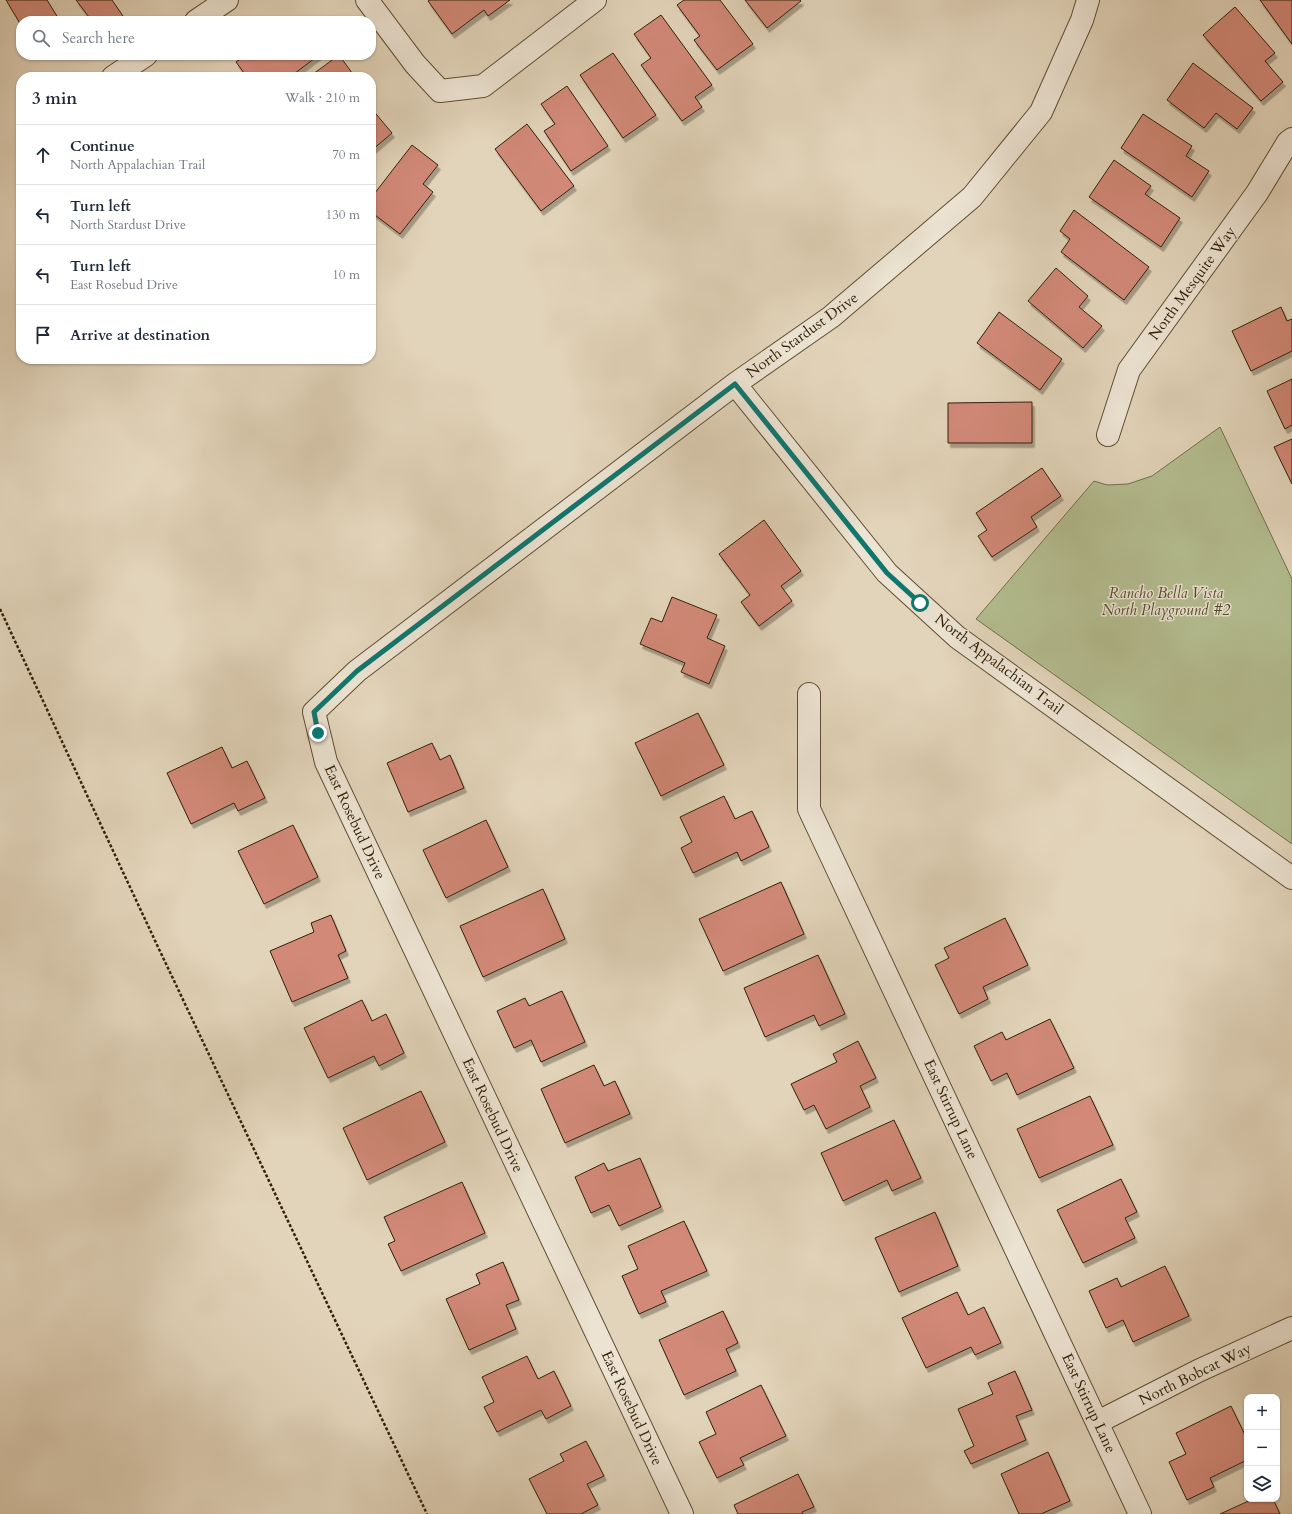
<!DOCTYPE html>
<meta charset="utf-8">
<style>
:root{--surface:#fff;--page:#f6f6f7;--text:#1f2937;--muted:#747a83;--line:#e0e1e3}
body{margin:0;font-family:Cardo,serif;background:var(--page);color:var(--text)}
.controls{position:absolute;right:12px;bottom:12px;display:grid;overflow:hidden;border-radius:8px;box-shadow:0 1px 3px #0004}
.controls button{width:36px;height:36px;display:grid;place-items:center;padding:0;border:0;border-bottom:1px solid var(--line);background:var(--surface);color:var(--text);font:20px sans-serif}
.stop{position:absolute;width:12px;height:12px;margin:-9px;border:3px solid #0f766e;border-radius:50%;background:#fff}
.stop.end{background:#0f766e;border-color:#fff;box-shadow:0 1px 4px #0008}
.list{margin:0;padding:0;list-style:none}
h2{display:flex;justify-content:space-between;align-items:center;height:52px;margin:0;padding:0 16px;font-size:17px}
h2 small{font-size:13px;font-weight:400;color:var(--muted)}
.list li{display:grid;grid-template-columns:26px 1fr auto;gap:12px;align-items:center;box-sizing:border-box;height:60px;padding:0 16px;border-top:1px solid var(--line)}
.list b{display:block;font-size:15px;white-space:nowrap}
.list p{margin:0;font-size:13px;white-space:nowrap;color:var(--muted)}
.list em{font-size:13px;font-style:normal;color:var(--muted)}
.icon{flex:none;width:22px;height:22px;fill:none;stroke:currentColor;stroke-width:2;stroke-linecap:round;stroke-linejoin:round}
.map{position:relative;flex:none;width:1292px;height:1514px;overflow:hidden}
.search{position:absolute;background:var(--surface);box-shadow:0 1px 3px #0004;left:16px;top:16px;width:360px;height:44px;display:flex;align-items:center;gap:10px;box-sizing:border-box;padding:0 14px;border-radius:16px;color:var(--muted);font-size:15px}
.panel{position:absolute;background:var(--surface);box-shadow:0 1px 3px #0004;left:16px;top:72px;width:360px;height:292px;border-radius:16px}
.map>svg:first-child{display:block}
</style>
<div class="map">
<svg width="1292" height="1514" viewBox="0 0 1292 1514">
<defs>
<filter id="shadow"><feDropShadow dx="2.5" dy="4.5" stdDeviation="0" flood-color="#0004"/></filter>
</defs>
<rect width="100%" height="100%" fill="#e2d4ba"/>
<filter id="stains"><feTurbulence type="fractalNoise" baseFrequency=".005" numOctaves="4"/><feColorMatrix values="0 0 0 0 .2 0 0 0 0 .09 0 0 0 0 .02 0 0 0 .5 -.17"/></filter>
<radialGradient id="worn" r=".72"><stop offset=".6" stop-color="#630" stop-opacity="0"/><stop offset="1" stop-color="#630" stop-opacity=".3"/></radialGradient>
<path fill="#b3bd90" stroke="#726f4c" d="M 1220,427 L 1292,579 L 1292,844 L 976,619 L 1094,481 L 1107,485 L 1128,484 L 1152,476 Z"/>
<path fill="#d28978" stroke="#322108" filter="url(#shadow)" d="M 6,0 L 47,0 L 60,21 L 21,21 L 21,25 Z
M 76,0 L 112,0 L 123,16 L 117,21 L 92,21 Z
M 430,0 L 510,0 L 488,16 L 484,10 L 452,34 L 428,1 Z
M 684,0 L 720,0 L 753,44 L 717,70 L 694,40 L 700,36 L 677,5 Z
M 745,0 L 800,0 L 801,1 L 767,28 Z
M 1260,0 L 1292,0 L 1292,44 Z
M 1235,7 L 1275,53 L 1265,61 L 1283,82 L 1261,101 L 1203,35 Z
M 661,15 L 712,85 L 695,97 L 702,107 L 682,121 L 641,65 L 651,58 L 634,34 Z
M 613,53 L 656,115 L 623,138 L 580,75 Z
M 246,55 L 319,55 L 290,77 L 247,77 L 236,62 Z
M 339,55 L 355,77 L 309,77 Z
M 1193,63 L 1253,108 L 1237,129 L 1216,113 L 1204,128 L 1167,100 Z
M 567,86 L 608,146 L 571,171 L 544,131 L 555,124 L 541,104 Z
M 371,108 L 392,133 L 371,151 Z
M 1143,114 L 1192,146 L 1186,156 L 1209,171 L 1192,197 L 1121,148 Z
M 527,124 L 574,186 L 541,211 L 495,149 Z
M 412,145 L 438,165 L 423,184 L 433,192 L 400,234 L 371,212 L 371,198 Z
M 1114,160 L 1151,186 L 1145,194 L 1180,218 L 1161,247 L 1089,197 Z
M 17,210 L 21,210 L 21,244 Z
M 1074,210 L 1149,267 L 1124,300 L 1061,252 L 1070,239 L 1060,231 Z
M 1056,268 L 1088,296 L 1079,307 L 1102,326 L 1083,348 L 1028,301 Z
M 1281,307 L 1287,321 L 1292,319 L 1292,351 L 1251,371 L 1232,331 Z
M 999,312 L 1062,359 L 1040,390 L 977,343 Z
M 1292,379 L 1292,425 L 1285,429 L 1267,391 Z
M 1032,402 L 1032,443 L 948,443 L 948,403 Z
M 1292,439 L 1292,484 L 1274,447 Z
M 1042,468 L 1061,496 L 1031,517 L 1037,527 L 992,557 L 978,536 L 987,530 L 976,513 Z
M 764,520 L 801,571 L 781,586 L 792,601 L 759,626 L 741,602 L 750,595 L 719,554 Z
M 672,597 L 717,615 L 707,638 L 725,646 L 709,684 L 681,672 L 685,663 L 640,644 L 651,618 L 662,622 Z
M 698,713 L 724,765 L 661,796 L 635,743 Z
M 432,743 L 440,760 L 450,755 L 464,788 L 408,812 L 387,763 Z
M 222,747 L 232,768 L 247,761 L 265,798 L 238,811 L 234,803 L 191,824 L 167,773 Z
M 724,796 L 735,819 L 752,811 L 769,847 L 741,861 L 737,852 L 693,873 L 681,848 L 692,842 L 680,817 Z
M 486,820 L 508,867 L 446,898 L 423,850 Z
M 293,825 L 318,877 L 264,904 L 238,851 Z
M 781,882 L 804,934 L 723,971 L 699,919 Z
M 543,889 L 565,939 L 483,977 L 460,926 Z
M 331,915 L 346,951 L 338,955 L 348,978 L 292,1002 L 270,951 L 314,932 L 311,923 Z
M 1005,918 L 1028,965 L 983,987 L 988,999 L 959,1014 L 935,965 L 949,958 L 944,948 Z
M 818,955 L 845,1014 L 819,1026 L 814,1015 L 765,1037 L 744,988 Z
M 562,991 L 585,1042 L 541,1062 L 531,1040 L 514,1048 L 497,1011 L 525,998 L 529,1006 Z
M 362,1000 L 372,1021 L 386,1014 L 404,1053 L 379,1066 L 374,1056 L 328,1078 L 304,1028 Z
M 1050,1019 L 1074,1068 L 1017,1095 L 1007,1073 L 991,1081 L 974,1046 L 1002,1032 L 1006,1040 Z
M 858,1041 L 876,1078 L 860,1086 L 870,1107 L 826,1129 L 814,1105 L 804,1110 L 791,1084 L 837,1062 L 833,1054 Z
M 594,1065 L 604,1086 L 615,1081 L 630,1114 L 565,1143 L 541,1089 Z
M 421,1091 L 445,1142 L 367,1180 L 343,1128 Z
M 1090,1096 L 1113,1145 L 1039,1178 L 1017,1129 Z
M 894,1120 L 921,1178 L 892,1191 L 887,1180 L 843,1201 L 821,1153 Z
M 640,1158 L 661,1207 L 619,1226 L 609,1205 L 591,1213 L 575,1177 L 604,1163 L 608,1171 Z
M 1121,1179 L 1137,1212 L 1125,1218 L 1135,1238 L 1083,1263 L 1057,1210 Z
M 462,1182 L 485,1233 L 401,1271 L 388,1244 L 395,1241 L 384,1217 Z
M 935,1212 L 958,1266 L 899,1292 L 875,1238 Z
M 684,1221 L 707,1271 L 661,1291 L 666,1302 L 639,1314 L 622,1276 L 638,1269 L 628,1246 Z
M 503,1262 L 519,1300 L 506,1305 L 516,1329 L 469,1350 L 446,1299 L 480,1284 L 476,1274 Z
M 1165,1266 L 1189,1316 L 1133,1342 L 1123,1320 L 1106,1328 L 1089,1291 L 1117,1278 L 1121,1287 Z
M 957,1292 L 968,1315 L 984,1307 L 1001,1343 L 975,1355 L 971,1347 L 926,1368 L 902,1318 Z
M 723,1311 L 738,1343 L 726,1349 L 736,1371 L 684,1395 L 659,1340 Z
M 527,1356 L 538,1379 L 554,1371 L 571,1406 L 546,1419 L 541,1410 L 497,1432 L 484,1407 L 494,1402 L 482,1377 Z
M 1015,1371 L 1032,1410 L 1016,1416 L 1026,1440 L 971,1464 L 964,1451 L 974,1446 L 958,1409 L 993,1394 L 988,1383 Z
M 761,1385 L 786,1436 L 740,1458 L 744,1465 L 717,1478 L 699,1442 L 716,1434 L 706,1412 Z
M 1231,1406 L 1247,1439 L 1247,1460 L 1210,1478 L 1214,1487 L 1187,1500 L 1169,1462 L 1186,1454 L 1176,1433 Z
M 586,1441 L 604,1476 L 587,1484 L 598,1505 L 581,1514 L 547,1514 L 529,1479 L 564,1461 L 560,1454 Z
M 1048,1452 L 1070,1501 L 1041,1514 L 1019,1514 L 1001,1474 Z
M 798,1474 L 814,1507 L 802,1512 L 803,1514 L 738,1514 L 734,1505 Z
M 1253,1499 L 1273,1499 L 1280,1514 L 1220,1514 Z"/>
<g fill="none" stroke-linecap="round" stroke-linejoin="round">
<defs>
<path id="street" d="M 367,0 L 415,64 L 440,91 L 483,86 L 595,0
M 196,21 L 227,0
M 113,77 L 146,55
M 735,384 L 887,573 L 957,637 L 1292,878
M 1108,435 L 1129,370 L 1257,193 L 1288,142 L 1292,139
M 809,694 L 809,809 L 1140,1514
M 1098,1422 L 1198,1371 L 1292,1328
M 682,1514 L 326,762 L 314,712 L 357,671 L 735,384 L 831,317 L 972,197 L 1041,112 L 1082,20 L 1088,0"/>
</defs>
<use href="#street" stroke="#5e4e34" stroke-width="24"/>
<path stroke="#322108" stroke-width="2.5" stroke-dasharray="3 2" stroke-linecap="butt" d="M 0,609 L 158,947 L 427,1514"/>
<use href="#street" stroke="#ece3d2" stroke-width="22"/>
</g>
<g fill="none" stroke-linecap="round" stroke-linejoin="round">
<path stroke="#0f766e" stroke-width="5" d="M 318,733 L 314,712 L 357,671 L 735,384 L 887,573 L 920,603"/>
</g>
<g text-anchor="middle" dominant-baseline="central" stroke-width="3" stroke-linejoin="round" paint-order="stroke">
<g font-size="15" fill="#322108" stroke="#ece3d2">
<text transform="translate(1192 283) rotate(-54)">North Mesquite Way</text>
<text transform="translate(802 335) rotate(-36)">North Stardust Drive</text>
<text transform="translate(999 664) rotate(37)">North Appalachian Trail</text>
<text transform="translate(355 822) rotate(65)">East Rosebud Drive</text>
<text transform="translate(951 1109) rotate(65)">East Stirrup Lane</text>
<text transform="translate(493 1115) rotate(65)">East Rosebud Drive</text>
<text transform="translate(1195 1374) rotate(-26)">North Bobcat Way</text>
<text transform="translate(1089 1403) rotate(65)">East Stirrup Lane</text>
<text transform="translate(632 1408) rotate(65)">East Rosebud Drive</text>
</g>
<g font-size="15" font-style="italic" fill="#52482a" stroke="#ece3d2">
<text x="1166" y="593">Rancho Bella Vista<tspan x="1166" dy="17">North Playground #2</tspan></text>
</g>
</g>
<rect width="100%" height="100%" filter="url(#stains)"/>
<rect width="100%" height="100%" fill="url(#worn)"/>
</svg>
<div class="controls">
<button>+</button>
<button>−</button>
<button><svg class="icon" aria-label="layers" viewBox="0 0 24 24"><path d="M12 4l9 5-9 5-9-5zM3 14l9 5 9-5"/></svg></button>
</div>
<div class="stop" style="left:920px;top:603px"></div>
<div class="stop end" style="left:318px;top:733px"></div>
<div class="search"><svg class="icon" aria-label="search" viewBox="0 0 24 24"><circle cx="10" cy="10" r="6"/><path d="M15 15l6 6"/></svg>Search here</div>
<section class="panel">
<h2>3 min<small>Walk · 210 m</small></h2>
<ul class="list">
<li><svg class="icon" aria-label="ahead" viewBox="0 0 24 24"><path d="M12 20V5M6 11l6-6 6 6"/></svg><div><b>Continue</b><p>North Appalachian Trail</p></div><em>70 m</em></li>
<li><svg class="icon" aria-label="left" viewBox="0 0 24 24"><path d="M17 20v-9H6M10 6l-5 5 5 5"/></svg><div><b>Turn left</b><p>North Stardust Drive</p></div><em>130 m</em></li>
<li><svg class="icon" aria-label="left" viewBox="0 0 24 24"><path d="M17 20v-9H6M10 6l-5 5 5 5"/></svg><div><b>Turn left</b><p>East Rosebud Drive</p></div><em>10 m</em></li>
<li><svg class="icon" aria-label="arrive" viewBox="0 0 24 24"><path d="M6 21V4h12l-3 4 3 4H6"/></svg><div><b>Arrive at destination</b></div></li>
</ul>
</section>
</div>
